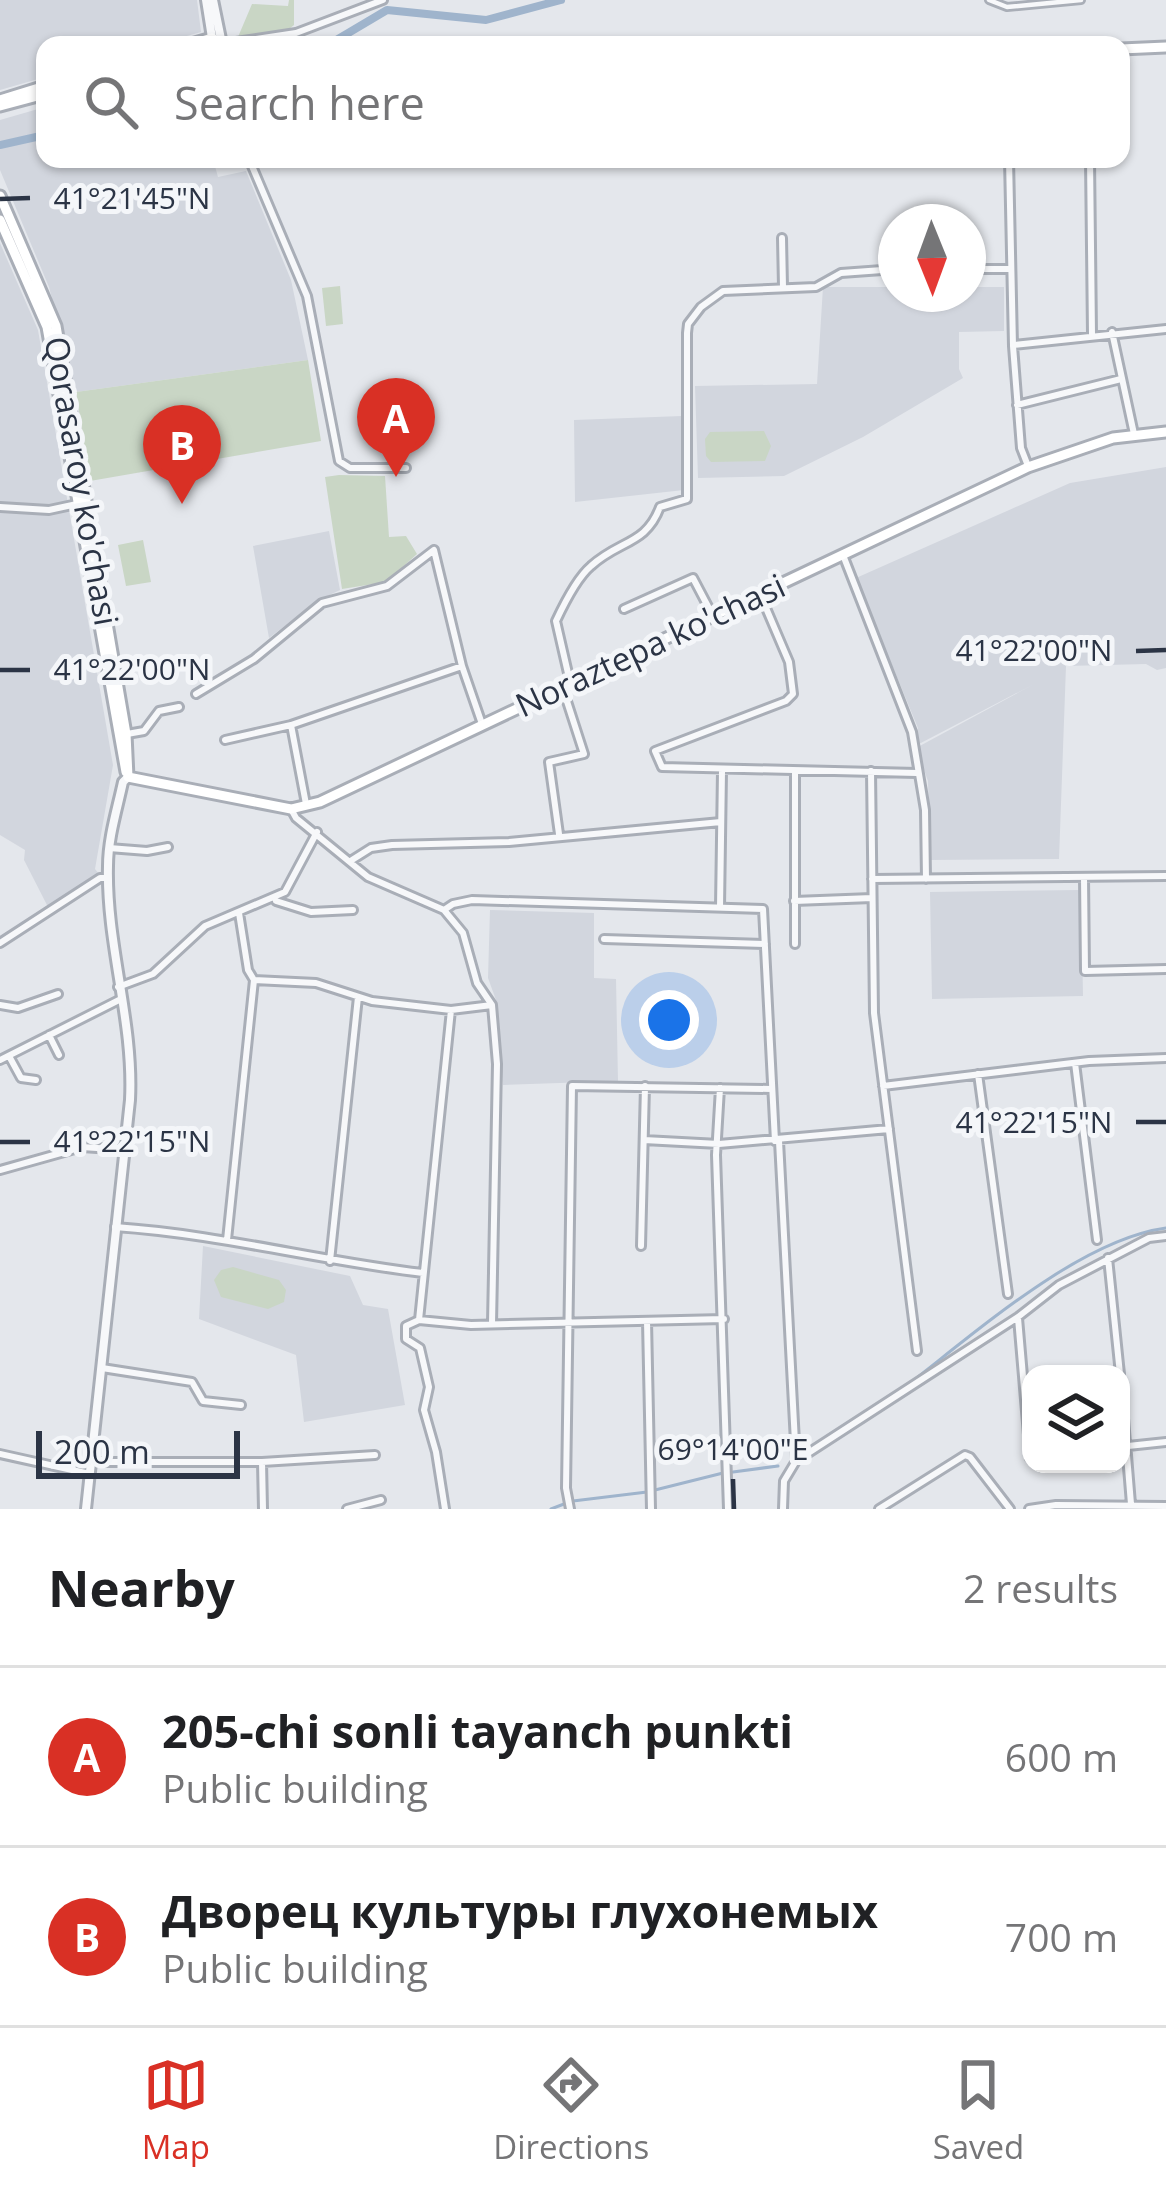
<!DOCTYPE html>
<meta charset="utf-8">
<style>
:root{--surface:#fff;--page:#f2f2f2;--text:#202124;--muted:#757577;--line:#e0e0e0;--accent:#d93025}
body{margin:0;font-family:"Open Sans",sans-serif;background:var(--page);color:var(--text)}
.controls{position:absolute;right:36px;bottom:36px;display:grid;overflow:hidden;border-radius:24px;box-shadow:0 3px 9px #0004}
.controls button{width:108px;height:108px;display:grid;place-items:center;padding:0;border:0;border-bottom:3px solid var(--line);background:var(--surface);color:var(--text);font:60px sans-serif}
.compass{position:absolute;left:878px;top:204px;width:108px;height:108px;border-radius:50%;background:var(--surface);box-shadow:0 3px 9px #0004;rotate:179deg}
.scale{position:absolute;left:36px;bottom:30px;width:204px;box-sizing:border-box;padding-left:12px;border:6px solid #2b3445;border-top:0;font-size:33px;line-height:42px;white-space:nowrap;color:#2b3445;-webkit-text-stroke:9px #f4f6f9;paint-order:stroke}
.you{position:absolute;left:669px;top:1020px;width:42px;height:42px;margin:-30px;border:9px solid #fff;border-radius:50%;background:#1a73e8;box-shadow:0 0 0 18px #1a73e833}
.badge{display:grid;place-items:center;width:78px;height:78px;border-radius:50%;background:var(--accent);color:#fff;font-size:39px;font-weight:700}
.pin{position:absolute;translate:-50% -99px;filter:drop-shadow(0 3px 6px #0008)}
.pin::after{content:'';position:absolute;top:63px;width:42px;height:36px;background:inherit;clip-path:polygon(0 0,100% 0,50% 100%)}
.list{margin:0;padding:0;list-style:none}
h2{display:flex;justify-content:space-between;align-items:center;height:156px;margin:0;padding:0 48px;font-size:51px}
h2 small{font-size:39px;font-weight:400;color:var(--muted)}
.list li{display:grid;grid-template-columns:78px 1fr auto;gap:36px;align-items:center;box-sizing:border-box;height:180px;padding:0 48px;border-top:3px solid var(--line)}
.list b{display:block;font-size:45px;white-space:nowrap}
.list p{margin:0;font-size:39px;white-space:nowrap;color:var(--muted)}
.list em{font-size:39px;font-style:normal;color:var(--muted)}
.icon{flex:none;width:66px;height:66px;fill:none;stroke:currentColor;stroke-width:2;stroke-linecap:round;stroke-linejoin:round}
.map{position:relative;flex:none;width:1166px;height:1509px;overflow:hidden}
.search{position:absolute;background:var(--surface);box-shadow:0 3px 9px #0004;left:36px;right:36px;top:36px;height:132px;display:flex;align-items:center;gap:30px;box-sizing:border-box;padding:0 42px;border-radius:24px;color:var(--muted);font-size:45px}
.sheet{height:516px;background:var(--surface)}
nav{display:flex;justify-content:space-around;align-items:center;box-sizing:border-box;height:168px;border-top:3px solid var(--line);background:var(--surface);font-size:33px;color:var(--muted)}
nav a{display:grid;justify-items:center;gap:6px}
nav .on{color:var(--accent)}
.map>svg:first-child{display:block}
</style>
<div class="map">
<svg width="1166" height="1509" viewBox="0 0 1166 1509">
<rect width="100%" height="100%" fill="#e4e7ec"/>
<path fill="#d2d6de" d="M 0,0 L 197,0 L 201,32 L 155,45 L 45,45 L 45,77 L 0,90 Z
M 45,107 L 45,159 L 213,159 L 218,177 L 246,171 L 291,280 L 308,360 L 76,392 L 49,287 L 0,170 L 0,120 Z
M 0,243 L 38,330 L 113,765 L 95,869 L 99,874 L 48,907 L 24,860 L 25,850 L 0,835 Z
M 823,287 L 896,287 L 896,294 L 968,294 L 968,287 L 1004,287 L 1004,331 L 959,332 L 959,369 L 963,378 L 863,437 L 784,476 L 698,478 L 695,386 L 817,384 Z
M 682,416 L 684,490 L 575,502 L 574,420 Z
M 1166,467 L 1166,668 L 1157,670 L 1146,664 L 1066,666 L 1059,859 L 930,860 L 928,781 L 916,748 L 1034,684 L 917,745 L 918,728 L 856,578 L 1070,483 Z
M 329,531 L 340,590 L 317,601 L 269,638 L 253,546 Z
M 1081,890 L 1083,996 L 932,999 L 930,892 Z
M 490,910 L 594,913 L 594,978 L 616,979 L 618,1081 L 503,1085 L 496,1000 L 488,978 Z
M 203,1246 L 350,1276 L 363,1305 L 388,1309 L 405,1405 L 304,1422 L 296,1355 L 199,1319 Z"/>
<path fill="#c9d6c5" d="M 289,0 L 294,0 L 294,25 L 289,29 L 238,37 L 252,4 L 288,6 Z
M 340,286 L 343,324 L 326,326 L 322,288 Z
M 308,360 L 321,441 L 90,481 L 76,392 Z
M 764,431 L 771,446 L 765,461 L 711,462 L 706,456 L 705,439 L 710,432 Z
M 339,475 L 385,476 L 389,537 L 406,536 L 417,554 L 386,582 L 342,589 L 325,477 Z
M 143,540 L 151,582 L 126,586 L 118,545 Z
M 233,1267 L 279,1280 L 286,1290 L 284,1302 L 268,1309 L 221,1297 L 214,1280 L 221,1270 Z"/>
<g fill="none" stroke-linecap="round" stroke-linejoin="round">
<path stroke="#9fb4cc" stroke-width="3" d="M 901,1390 C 972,1336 1078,1240 1166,1228
M 733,1472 L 778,1466
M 655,1490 L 723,1473
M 573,1501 L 647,1492
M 551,1509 L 564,1504"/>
<path stroke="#9fb4cc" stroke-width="8" d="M 328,45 L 387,10 L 486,20 L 561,0
M 0,145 L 45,135"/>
<defs>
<path id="pedestrian" d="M 989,0 L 1007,7 L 1081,0"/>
<path id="minor" d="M 222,44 L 296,33 L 383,0
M 249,159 L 307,296 L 339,461 L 350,468 L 406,468
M 1009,159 L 1013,346 L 1021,448 L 1028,466
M 1090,159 L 1092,334
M 782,238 L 783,287
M 968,269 L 1011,269
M 1112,332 L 1134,434
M 1013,345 L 1166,329
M 1017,405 L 1121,379
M 0,507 L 49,510 L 77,504
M 843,555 L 912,732 L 925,810 L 926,879
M 760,594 L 789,662 L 793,694 L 786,701 L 655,751 L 662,767 L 917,773
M 624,609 L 693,578 L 713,616
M 570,682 L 556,621 C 563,606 578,577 591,566 C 619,540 646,545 660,507 L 687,499 L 687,333 L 688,324 L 701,307 L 723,291 L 816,287 L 841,273 L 896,269
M 196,694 L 254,659 L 322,603 L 387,586 L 434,550 L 462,666 L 482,724
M 291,725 L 306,804
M 127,734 L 144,731 L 159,711 L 179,707
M 225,740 L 291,725 L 462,666
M 871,771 L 874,1013 L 917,1351
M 795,772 L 795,944
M 291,809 L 296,818 L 368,877 L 444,910 L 463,933 L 477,983 L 492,1005 L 497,1064 L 492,1324
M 559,834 L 549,762 L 584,754 L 563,689
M 109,848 L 147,851 L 168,847
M 352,860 L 371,848 L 392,845 L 509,842 L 721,822
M 1084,877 L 1085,971 L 1166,969
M 872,879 L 1166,876
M 276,901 L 311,912 L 353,910
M 794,901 L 872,898
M 720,907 L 722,771
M 444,910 L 453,904 L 472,900 L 763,909 L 775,1141
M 604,939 L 765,944
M 0,943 L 100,878 L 108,878
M 254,980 L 316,983 L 372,1001 L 451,1010 L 492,1005
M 118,987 L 153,974 L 205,926 L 285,892 L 317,832
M 0,1005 L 18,1008 L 58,994
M 49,1035 L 59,1055
M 9,1056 L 21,1078 L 36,1080
M 0,1060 L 121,999
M 1075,1063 L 1097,1240
M 978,1074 L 1008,1294
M 883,1086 L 1089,1061 L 1166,1058
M 720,1088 L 716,1155 L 728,1509
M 644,1140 L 719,1144 L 889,1129
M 779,1141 L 796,1461
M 0,1170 L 82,1147 L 127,1150
M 115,1227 C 219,1234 320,1261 423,1273
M 227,1240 L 254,980 L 248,970 L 239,913
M 641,1246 L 645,1086
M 1108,1258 L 1120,1374
M 330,1261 L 358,997
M 1018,1318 L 1030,1458
M 419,1320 L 451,1010
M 419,1320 L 471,1325 L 724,1319
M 419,1320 L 406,1326 L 406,1339 L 420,1348 L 429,1387 L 424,1410 L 436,1452 L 445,1509
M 647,1321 L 651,1509
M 102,1368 L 192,1382 L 203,1401 L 241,1405
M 1121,1382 L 1131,1504
M 1128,1446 L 1166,1442
M 0,1454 L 90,1474
M 91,1462 L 262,1462 L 375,1455
M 262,1462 L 263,1509
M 347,1509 L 381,1500
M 570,1509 L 566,1488 L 572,1086 L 771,1089
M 783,1509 L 784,1481 L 796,1461 L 1018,1317 L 1059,1285 L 1149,1238 L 1166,1236
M 879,1509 L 965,1455 L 970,1457 L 1010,1509
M 1029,1509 L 1056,1505 L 1166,1506"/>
<path id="tertiary" d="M 206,0 L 212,38
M 213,0 L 222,44
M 86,1509 L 130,1100 C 134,1021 106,945 108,866 C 108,838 117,810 123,782 L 128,777"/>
<path id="secondary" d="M 188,45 L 212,38 L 222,45
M 1121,49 L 1166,47
M 0,100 L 45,86
M 0,106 L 45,94
M 0,196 L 56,326 L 126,734 L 128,777
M 0,220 L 47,327 L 126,772
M 128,777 L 291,809 L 320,802 L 1028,467 L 1113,438 L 1166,432"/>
</defs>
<use href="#pedestrian" stroke="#a9aeb7" stroke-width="10"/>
<use href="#minor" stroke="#a9aeb7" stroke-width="12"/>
<use href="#tertiary" stroke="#a9aeb7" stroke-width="14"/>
<use href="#secondary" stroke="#a9aeb7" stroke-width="15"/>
<use href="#pedestrian" stroke="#f7f8fa" stroke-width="4.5"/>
<use href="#minor" stroke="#f7f8fa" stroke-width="6"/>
<use href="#tertiary" stroke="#f7f8fa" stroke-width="8"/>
<use href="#secondary" stroke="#fff" stroke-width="9"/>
</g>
<path fill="none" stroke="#2b3445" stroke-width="4.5" d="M 0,199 L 30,198M 1136,651 L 1166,650M 0,670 L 30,670M 1136,1122 L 1166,1122M 0,1142 L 30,1142M 733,1479 L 734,1509"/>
<g text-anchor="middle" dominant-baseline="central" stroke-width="10" stroke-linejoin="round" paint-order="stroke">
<g font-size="33" fill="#2b3445" stroke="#f4f6f9">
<text transform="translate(82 481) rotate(80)">Qorasaroy ko'chasi</text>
<text transform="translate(650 645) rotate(-25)">Noraztepa ko'chasi</text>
</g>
</g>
<g font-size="30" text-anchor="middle" fill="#2b3445" stroke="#f4f6f9" stroke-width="10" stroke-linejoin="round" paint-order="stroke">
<text x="132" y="209">41°21'45"N</text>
<text x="1034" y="661">41°22'00"N</text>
<text x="132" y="680">41°22'00"N</text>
<text x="1034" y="1133">41°22'15"N</text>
<text x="132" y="1152">41°22'15"N</text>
<text x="733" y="1460">69°14'00"E</text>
</g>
</svg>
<div class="controls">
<button><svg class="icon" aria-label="layers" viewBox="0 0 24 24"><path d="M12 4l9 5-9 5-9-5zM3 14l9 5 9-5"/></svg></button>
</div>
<svg class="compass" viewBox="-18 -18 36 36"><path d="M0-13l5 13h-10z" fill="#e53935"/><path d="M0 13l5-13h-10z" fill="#757577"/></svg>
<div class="scale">200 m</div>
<div class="you"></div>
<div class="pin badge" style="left:396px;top:477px">A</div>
<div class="pin badge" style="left:182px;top:504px">B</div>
<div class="search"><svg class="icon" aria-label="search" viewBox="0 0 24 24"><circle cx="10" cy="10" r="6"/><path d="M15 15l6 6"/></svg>Search here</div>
</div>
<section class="sheet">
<h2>Nearby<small>2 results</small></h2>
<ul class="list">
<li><span class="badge">A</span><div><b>205-chi sonli tayanch punkti</b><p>Public building</p></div><em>600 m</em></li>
<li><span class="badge">B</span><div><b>Дворец культуры глухонемых</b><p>Public building</p></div><em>700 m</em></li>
</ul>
</section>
<nav>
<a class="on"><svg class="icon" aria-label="map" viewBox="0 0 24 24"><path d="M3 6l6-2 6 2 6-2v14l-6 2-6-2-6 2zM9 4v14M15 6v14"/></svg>Map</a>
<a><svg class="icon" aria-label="directions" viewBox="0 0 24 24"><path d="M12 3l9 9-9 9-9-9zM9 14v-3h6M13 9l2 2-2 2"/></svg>Directions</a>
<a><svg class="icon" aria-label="saved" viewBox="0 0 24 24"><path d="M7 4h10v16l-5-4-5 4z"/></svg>Saved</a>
</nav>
